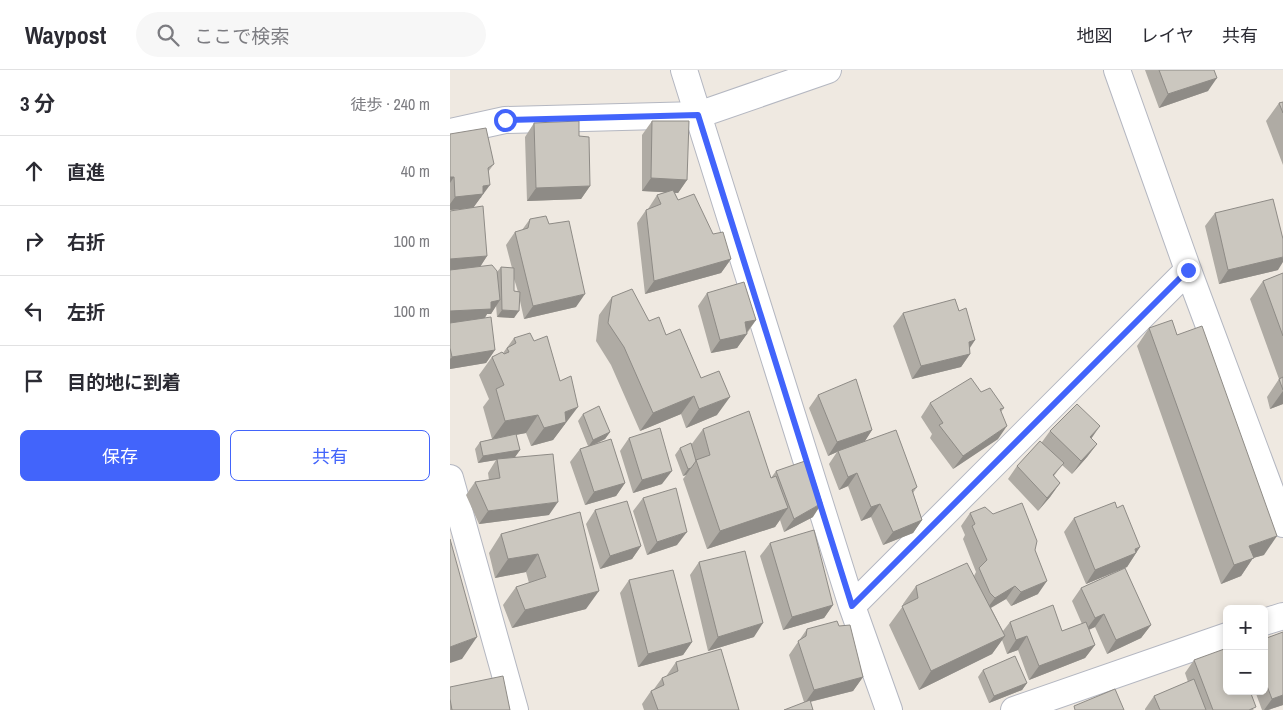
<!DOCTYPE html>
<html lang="ja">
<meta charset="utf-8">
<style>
:root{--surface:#fff;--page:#f7f7f7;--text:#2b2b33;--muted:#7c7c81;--line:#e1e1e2;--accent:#4264fb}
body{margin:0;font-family:"Archivo Narrow","Noto Sans JP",sans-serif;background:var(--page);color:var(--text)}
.controls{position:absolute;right:15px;bottom:15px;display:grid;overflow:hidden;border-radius:8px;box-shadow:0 2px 8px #0003}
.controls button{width:45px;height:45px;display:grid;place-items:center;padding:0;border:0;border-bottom:1px solid var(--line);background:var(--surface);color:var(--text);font:25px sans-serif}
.stop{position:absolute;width:15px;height:15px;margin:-11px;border:4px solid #4264fb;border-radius:50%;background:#fff}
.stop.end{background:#4264fb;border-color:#fff;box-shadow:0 1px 5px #0008}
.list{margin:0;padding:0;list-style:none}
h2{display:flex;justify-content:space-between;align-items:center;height:65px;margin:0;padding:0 20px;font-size:21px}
h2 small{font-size:16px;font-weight:400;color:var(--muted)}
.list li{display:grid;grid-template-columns:32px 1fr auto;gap:15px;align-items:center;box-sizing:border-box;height:70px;padding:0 20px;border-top:1px solid var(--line)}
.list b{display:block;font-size:19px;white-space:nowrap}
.list em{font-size:16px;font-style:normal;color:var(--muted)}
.actions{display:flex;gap:10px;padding:15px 20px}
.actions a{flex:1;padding:11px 0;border:1px solid var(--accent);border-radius:8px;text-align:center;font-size:18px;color:var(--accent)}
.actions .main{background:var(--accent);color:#fff}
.icon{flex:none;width:28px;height:28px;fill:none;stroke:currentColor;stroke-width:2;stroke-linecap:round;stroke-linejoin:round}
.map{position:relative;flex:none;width:833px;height:640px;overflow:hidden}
header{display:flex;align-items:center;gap:30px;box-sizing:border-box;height:70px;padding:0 25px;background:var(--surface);border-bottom:1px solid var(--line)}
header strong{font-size:24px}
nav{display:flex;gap:28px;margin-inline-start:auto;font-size:18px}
.search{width:350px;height:45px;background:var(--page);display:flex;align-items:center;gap:12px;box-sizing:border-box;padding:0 18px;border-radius:28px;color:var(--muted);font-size:19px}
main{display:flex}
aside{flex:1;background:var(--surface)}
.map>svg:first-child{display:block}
</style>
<header>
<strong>Waypost</strong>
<div class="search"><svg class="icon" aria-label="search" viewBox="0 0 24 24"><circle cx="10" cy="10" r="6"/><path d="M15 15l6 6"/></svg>ここで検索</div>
<nav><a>地図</a><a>レイヤ</a><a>共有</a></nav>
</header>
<main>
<aside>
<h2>3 分<small>徒歩 · 240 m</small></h2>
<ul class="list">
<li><svg class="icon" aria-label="ahead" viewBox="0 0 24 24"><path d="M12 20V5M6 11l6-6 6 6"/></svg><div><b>直進</b></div><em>40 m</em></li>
<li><svg class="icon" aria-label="right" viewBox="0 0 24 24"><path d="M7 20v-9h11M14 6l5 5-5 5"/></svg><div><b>右折</b></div><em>100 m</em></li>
<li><svg class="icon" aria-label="left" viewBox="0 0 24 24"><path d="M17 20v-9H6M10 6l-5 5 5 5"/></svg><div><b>左折</b></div><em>100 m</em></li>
<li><svg class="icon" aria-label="arrive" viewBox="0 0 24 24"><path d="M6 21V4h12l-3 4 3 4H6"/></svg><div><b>目的地に到着</b></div></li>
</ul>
<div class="actions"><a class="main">保存</a><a>共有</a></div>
</aside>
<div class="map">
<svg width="833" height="640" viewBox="0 0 833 640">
<rect width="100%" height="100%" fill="#efe9e1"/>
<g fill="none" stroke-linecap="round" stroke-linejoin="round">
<defs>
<path id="minor" d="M 234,0 L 402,536 L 439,640
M 667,0 L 738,200 L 833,454
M 0,62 L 55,50 L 248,45 L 378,0
M 0,408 L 65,640
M 402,536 L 738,200
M 814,552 L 833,546
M 564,640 L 777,566"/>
</defs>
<use href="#minor" stroke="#b4b7c1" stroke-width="28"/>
<use href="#minor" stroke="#fff" stroke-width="26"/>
</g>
<path fill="#afaba4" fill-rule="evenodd" d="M 695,0 L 764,0 L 758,21 L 709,38 Z
M 833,32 L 833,95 L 816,51 L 829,33 Z
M 202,51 L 237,110 L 228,123 L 225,123 L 228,130 L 263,164 L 281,189 L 271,203 L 195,224 L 187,153 L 196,140 L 198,139 L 207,125 L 215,122 L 192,121 L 192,65 Z
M 84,53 L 129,66 L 140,116 L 131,129 L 77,131 L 75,67 Z
M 0,64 L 44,94 L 38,102 L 31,128 L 30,128 L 23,138 L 0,140 Z
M 0,141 L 37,186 L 30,197 L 47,202 L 51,197 L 62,198 L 56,175 L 65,162 L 72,160 L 80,149 L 126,237 L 74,249 L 70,231 L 64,248 L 47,247 L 46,235 L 41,244 L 37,244 L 35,248 L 45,280 L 36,293 L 0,299 ZM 64,209 L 66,215 L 68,222 L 64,221 Z
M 765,143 L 828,200 L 769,214 L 755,156 Z
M 833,203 L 833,334 L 820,339 L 817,327 L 829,309 L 800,229 L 813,211 Z
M 257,223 L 306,250 L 287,278 L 261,283 L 248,236 Z
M 162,227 L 199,251 L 216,265 L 267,345 L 236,358 L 231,344 L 190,361 L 161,295 L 146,271 L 149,245 Z
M 509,241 L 525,270 L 520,278 L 520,284 L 511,297 L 462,309 L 443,256 L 453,243 Z
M 699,258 L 727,265 L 814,485 L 803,488 L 791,506 L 771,514 L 687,276 Z
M 64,268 L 115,355 L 114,355 L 103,370 L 81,376 L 76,363 L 66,365 L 70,380 L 65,387 L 99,445 L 29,454 L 16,425 L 25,412 L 39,410 L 38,403 L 46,390 L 28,393 L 25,379 L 30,372 L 42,369 L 33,337 L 39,329 L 29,305 L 42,287 L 53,283 Z
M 531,322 L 554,338 L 551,342 L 548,369 L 503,399 L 480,368 L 482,364 L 471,347 L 480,333 Z
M 368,325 L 422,360 L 415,371 L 467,417 L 463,423 L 472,450 L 463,463 L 433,475 L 421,447 L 411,451 L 398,416 L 389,420 L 379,394 L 387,382 L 378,386 L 359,338 Z
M 133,344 L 160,362 L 155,369 L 146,374 L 175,413 L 166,426 L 135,435 L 120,392 L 130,379 L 138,376 L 128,351 Z
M 253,359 L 321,408 L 326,401 L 363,447 L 334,462 L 330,450 L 325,457 L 257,479 L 233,409 L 236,405 L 233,406 L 225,385 L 230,378 L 241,375 Z
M 600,361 L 641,369 L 647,374 L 637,387 L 622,404 L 612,395 L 604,406 L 610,413 L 600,427 L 588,441 L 558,409 L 567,396 L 592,372 Z
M 179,368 L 212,414 L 183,423 L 170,381 Z
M 193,428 L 227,475 L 197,485 L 183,441 Z
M 667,438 L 686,483 L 677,497 L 636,514 L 614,462 L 624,448 Z
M 145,440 L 191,476 L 182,489 L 150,499 L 136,454 Z
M 130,442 L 136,539 L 62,558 L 53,535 L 66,517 L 79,513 L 76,502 L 45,508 L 39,483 L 51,464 Z
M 520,443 L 585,480 L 588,524 L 561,536 L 556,529 L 541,538 L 553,561 L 560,552 L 612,561 L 632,554 L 622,531 L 631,518 L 701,555 L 691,568 L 657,584 L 645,557 L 639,560 L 645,575 L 635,588 L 579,610 L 568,580 L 557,584 L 552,570 L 542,584 L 469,620 L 439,555 L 453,536 L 453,534 L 466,516 L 524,506 L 526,502 L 513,469 L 515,465 L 511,456 Z
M 320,473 L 383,535 L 374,548 L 333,560 L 310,486 Z
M 249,492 L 304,567 L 258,581 L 240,505 Z
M 179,510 L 242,572 L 233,585 L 188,597 L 170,523 Z
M 357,559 L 413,607 L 403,621 L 360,632 L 354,632 L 339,585 Z
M 833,562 L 833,635 L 818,640 L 812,640 L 805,621 L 814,621 L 814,569 Z
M 744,590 L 804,640 L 695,640 L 695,639 L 704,626 L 738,612 L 735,603 Z
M 226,592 L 289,640 L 194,640 L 192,634 L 201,621 L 204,619 L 212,608 L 217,606 L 217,605 Z
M 533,600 L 577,613 L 572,620 L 539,633 L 528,607 Z
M 0,617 L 60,640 L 0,640 Z"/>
<path fill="#8e8b86" d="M 767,8 L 758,21 L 709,38 L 718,24 Z
M 0,107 L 4,107 L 0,113 Z
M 201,108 L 237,110 L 228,123 L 192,121 Z
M 40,115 L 23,138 L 0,140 L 0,134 L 5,127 L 33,116 Z
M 140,116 L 131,129 L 77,131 L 86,118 Z
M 37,186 L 28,200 L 0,202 L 0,189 Z
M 833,187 L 833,192 L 828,200 L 769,214 L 778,200 Z
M 281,189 L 271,203 L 195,224 L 204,211 Z
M 135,224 L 126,237 L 74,249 L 83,236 Z
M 50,230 L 41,244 L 37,244 L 32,252 L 0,254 L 0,241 Z
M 52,240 L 69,241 L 64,248 L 47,247 Z
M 306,250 L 296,263 L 295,252 Z
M 297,264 L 287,278 L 261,283 L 270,270 Z
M 525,270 L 516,283 L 519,272 Z
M 45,280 L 36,293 L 0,299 L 0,289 L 2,287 Z
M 520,284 L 511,297 L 462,309 L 471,296 Z
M 833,321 L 833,334 L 820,339 Z
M 244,326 L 231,344 L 190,361 L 203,343 Z
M 280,327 L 267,345 L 236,358 L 249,339 Z
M 128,337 L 103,370 L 81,376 L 94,358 L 115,342 Z
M 88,345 L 76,363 L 42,369 L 55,351 Z
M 557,356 L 548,369 L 503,399 L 513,386 Z
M 650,356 L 641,369 L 640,367 Z
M 422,360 L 413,374 L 388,381 L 387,382 L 378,386 L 387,372 Z
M 160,362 L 155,369 L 138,377 L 143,370 Z
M 647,374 L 637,387 L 622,404 L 631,391 Z
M 70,380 L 65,387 L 28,393 L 33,386 Z
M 241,398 L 236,405 L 233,406 L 238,399 Z
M 222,401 L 212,414 L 183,423 L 192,410 Z
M 407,403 L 398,416 L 389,420 L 398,407 Z
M 175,413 L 166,426 L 135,435 L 144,422 Z
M 610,413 L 600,427 L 588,441 L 597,428 Z
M 108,432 L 99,445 L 29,454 L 38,441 Z
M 372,433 L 363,447 L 334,462 L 344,449 Z
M 430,434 L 421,447 L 411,451 L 421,437 Z
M 338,438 L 325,457 L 257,479 L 270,461 Z
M 472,450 L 463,463 L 433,475 L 443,462 Z
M 237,462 L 227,475 L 197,485 L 207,472 Z
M 827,466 L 814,485 L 803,488 L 791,506 L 771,514 L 784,495 L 799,476 Z
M 191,476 L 182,489 L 150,499 L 160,486 Z
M 690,477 L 677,497 L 636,514 L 645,500 Z
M 88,484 L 76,502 L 45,508 L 58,489 Z
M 597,511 L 588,524 L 561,536 L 571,522 Z
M 565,516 L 556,529 L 535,541 L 545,528 Z
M 149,521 L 136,539 L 62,558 L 75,540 Z
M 383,535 L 374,548 L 333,560 L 342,547 Z
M 654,544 L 645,557 L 635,561 L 645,548 Z
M 313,553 L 304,567 L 258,581 L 268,567 Z
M 701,555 L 691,568 L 657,584 L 666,570 Z
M 555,566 L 542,584 L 469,620 L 481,601 Z
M 577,566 L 568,580 L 557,584 L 566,570 Z
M 27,567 L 12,589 L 0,593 L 0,577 Z
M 242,572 L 233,585 L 188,597 L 198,584 Z
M 645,575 L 635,588 L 579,610 L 589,596 Z
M 413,607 L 403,621 L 355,633 L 364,620 Z
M 577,613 L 572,620 L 539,633 L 544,626 Z
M 833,625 L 833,635 L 818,640 L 814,640 L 822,629 Z"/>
<path fill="#cbc7bf" stroke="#8e8b86" d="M 709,0 L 764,0 L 767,8 L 718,24 Z
M 833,32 L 833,43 L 829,33 Z
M 129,51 L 129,66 L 139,67 L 140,116 L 86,118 L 84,53 Z
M 202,51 L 239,51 L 237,110 L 201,108 Z
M 36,58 L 44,94 L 38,98 L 40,115 L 33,116 L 33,124 L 5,127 L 4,107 L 0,107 L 0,64 Z
M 223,120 L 228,130 L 244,124 L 263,164 L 273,162 L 281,189 L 204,211 L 196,140 L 211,134 L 207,125 Z
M 823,129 L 833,169 L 833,187 L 778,200 L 765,143 Z
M 33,136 L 37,186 L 0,189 L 0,141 Z
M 96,146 L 99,154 L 119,151 L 135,224 L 83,236 L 65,162 L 78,158 L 80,149 Z
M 42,195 L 47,201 L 50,230 L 41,232 L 41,239 L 0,241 L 0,200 Z
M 51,197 L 64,198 L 64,221 L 70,222 L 69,241 L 52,240 Z
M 833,203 L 833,266 L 813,211 Z
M 294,212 L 306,250 L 295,252 L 297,264 L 270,270 L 257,223 Z
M 182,219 L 199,251 L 209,247 L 216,265 L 230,259 L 251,308 L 269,301 L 280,327 L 249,339 L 244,326 L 203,343 L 174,277 L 158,253 L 162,227 Z
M 505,229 L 509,241 L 516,238 L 525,270 L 519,272 L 520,284 L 471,296 L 453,243 Z
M 41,247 L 45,280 L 2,287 L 0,278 L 0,253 Z
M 722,250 L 727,265 L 752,256 L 827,466 L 799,476 L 804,488 L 784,495 L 699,258 Z
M 80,263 L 84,271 L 97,266 L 110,311 L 121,306 L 128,337 L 115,342 L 116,352 L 94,358 L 88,345 L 55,351 L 46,319 L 54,315 L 42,287 L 52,282 L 54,284 L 59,282 L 57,278 L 66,273 L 64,268 Z
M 833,307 L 833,320 L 829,309 Z
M 521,308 L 531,322 L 540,318 L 554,338 L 550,339 L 557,356 L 513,386 L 489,355 L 493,353 L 480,333 Z
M 406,309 L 422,360 L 387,372 L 368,325 Z
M 627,334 L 650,356 L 640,367 L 647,374 L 631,391 L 600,361 Z
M 149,336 L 160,362 L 143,370 L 133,344 Z
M 299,341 L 321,408 L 326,406 L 338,438 L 270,461 L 246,390 L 260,385 L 253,359 Z
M 210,358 L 222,401 L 192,410 L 179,368 Z
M 446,360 L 467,417 L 462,420 L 472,450 L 443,462 L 430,434 L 421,437 L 407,403 L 398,407 L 388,381 Z
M 66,364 L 70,380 L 33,386 L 30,372 Z
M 161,369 L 175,413 L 144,422 L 130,379 Z
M 590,371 L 614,393 L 603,405 L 610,413 L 597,428 L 567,396 Z
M 241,373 L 246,391 L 241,398 L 238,399 L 230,378 Z
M 103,384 L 108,432 L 38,441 L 25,412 L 50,408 L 47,389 Z
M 358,390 L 372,433 L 344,449 L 326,401 Z
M 226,418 L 237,462 L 207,472 L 193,428 Z
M 177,431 L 191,476 L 160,486 L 145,440 Z
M 665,432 L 667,438 L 673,435 L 690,477 L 685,479 L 686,483 L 645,500 L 624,448 Z
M 572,433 L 587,471 L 585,480 L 597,511 L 571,522 L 565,516 L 545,528 L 540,523 L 529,498 L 537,490 L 522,456 L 525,454 L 520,443 L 535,437 L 543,444 Z
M 130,442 L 149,521 L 75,540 L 66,517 L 96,507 L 88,484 L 58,489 L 51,464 Z
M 364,460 L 383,535 L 342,547 L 320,473 Z
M 0,469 L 27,567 L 0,577 Z
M 295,481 L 313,553 L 268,567 L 249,492 Z
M 517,493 L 555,566 L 481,601 L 452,536 L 468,528 L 466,516 Z
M 675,498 L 701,555 L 666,570 L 654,544 L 645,548 L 631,518 Z
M 223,500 L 242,572 L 198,584 L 179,510 Z
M 603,535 L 612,561 L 636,552 L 645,575 L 589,596 L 577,566 L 566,570 L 560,552 Z
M 387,551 L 389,556 L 400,555 L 413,607 L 364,620 L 348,571 L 356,566 L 357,559 Z
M 833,562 L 833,625 L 822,629 L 814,608 L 814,569 Z
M 777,578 L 777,621 L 800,621 L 806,637 L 799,640 L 763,640 L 744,590 Z
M 271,579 L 289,640 L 208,640 L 201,621 L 214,615 L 212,608 L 228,601 L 226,592 Z
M 565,586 L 577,613 L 544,626 L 533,600 Z
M 53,606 L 60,640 L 2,640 L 0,629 L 0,617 Z
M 744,609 L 756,640 L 710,640 L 704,626 Z
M 665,619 L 674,640 L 625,640 L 624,636 Z
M 360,630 L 363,640 L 334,640 Z"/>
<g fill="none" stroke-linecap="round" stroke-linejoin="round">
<path stroke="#4264fb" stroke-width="6" d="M 55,50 L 248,45 L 402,536 L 738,200"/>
</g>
</svg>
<div class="controls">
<button>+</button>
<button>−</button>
</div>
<div class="stop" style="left:55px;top:50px"></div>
<div class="stop end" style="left:738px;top:200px"></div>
</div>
</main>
